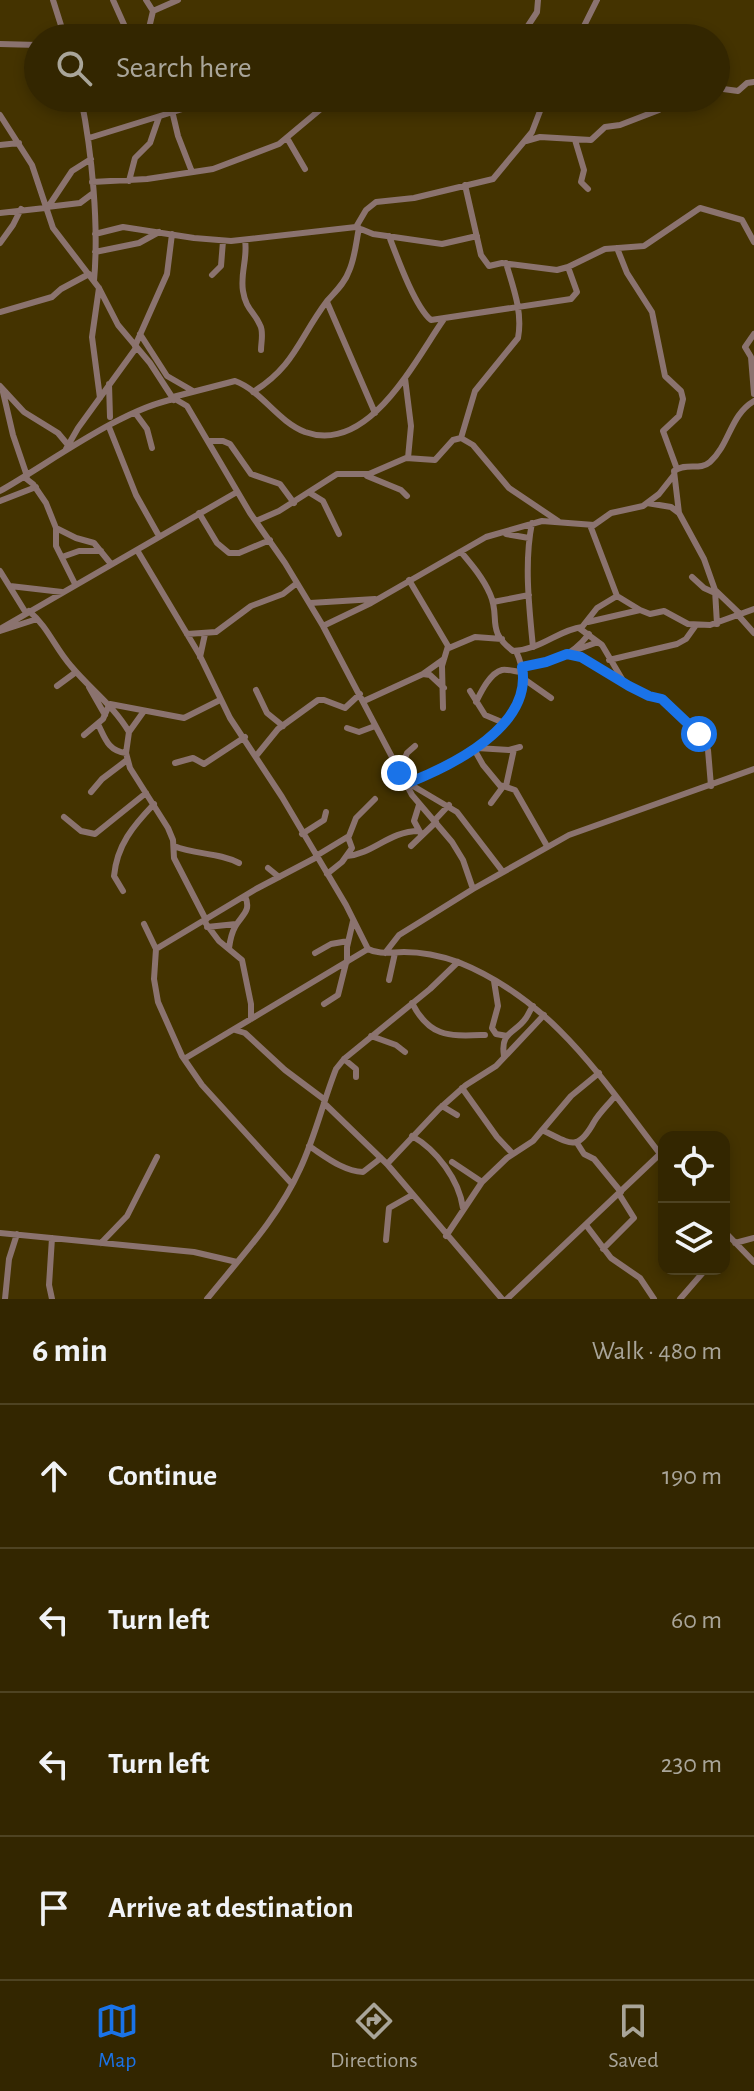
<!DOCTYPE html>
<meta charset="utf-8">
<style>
:root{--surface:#332600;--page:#3b2e0a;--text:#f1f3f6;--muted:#a9a599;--line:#4e4322;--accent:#1a73e8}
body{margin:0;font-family:"Alegreya Sans",sans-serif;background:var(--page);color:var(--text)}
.controls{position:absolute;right:24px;bottom:24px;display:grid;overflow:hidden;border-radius:16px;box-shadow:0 4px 12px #0003}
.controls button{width:72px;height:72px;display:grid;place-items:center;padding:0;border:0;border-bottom:2px solid var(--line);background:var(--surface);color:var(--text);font:40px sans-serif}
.stop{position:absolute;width:24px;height:24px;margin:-18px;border:6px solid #1a73e8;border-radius:50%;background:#fff}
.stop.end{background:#1a73e8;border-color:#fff;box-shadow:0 2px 8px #0008}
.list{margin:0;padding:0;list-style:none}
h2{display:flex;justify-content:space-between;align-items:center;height:104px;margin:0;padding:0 32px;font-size:34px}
h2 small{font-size:26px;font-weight:400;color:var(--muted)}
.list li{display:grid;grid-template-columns:52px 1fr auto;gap:24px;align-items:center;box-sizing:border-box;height:144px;padding:0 32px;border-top:2px solid var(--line)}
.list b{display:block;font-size:30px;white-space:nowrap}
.list em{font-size:26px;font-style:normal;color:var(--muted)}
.icon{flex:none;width:44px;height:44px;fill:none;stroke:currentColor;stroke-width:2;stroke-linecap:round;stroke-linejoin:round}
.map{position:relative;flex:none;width:754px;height:1299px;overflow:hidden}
.search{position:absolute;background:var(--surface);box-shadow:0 4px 12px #0003;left:24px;right:24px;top:24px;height:88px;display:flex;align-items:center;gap:20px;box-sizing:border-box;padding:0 28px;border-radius:44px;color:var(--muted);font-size:30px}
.sheet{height:680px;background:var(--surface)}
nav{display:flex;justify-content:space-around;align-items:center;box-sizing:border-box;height:112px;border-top:2px solid var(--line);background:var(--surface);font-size:22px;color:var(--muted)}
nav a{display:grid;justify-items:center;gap:4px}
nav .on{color:var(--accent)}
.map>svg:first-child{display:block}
</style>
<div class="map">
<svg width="754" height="1299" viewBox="0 0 754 1299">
<rect width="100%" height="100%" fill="#430"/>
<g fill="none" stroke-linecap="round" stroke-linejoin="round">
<path stroke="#8b736f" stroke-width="6" d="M 53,0 L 65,38
M 113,0 L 126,29 L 124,38
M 146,0 L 153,11 L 149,28 L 154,38
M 153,11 L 178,0
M 125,37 L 150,30
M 194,38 L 213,30 L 255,31
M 520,38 L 537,12 L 538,0
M 578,38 L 597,0
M 0,44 L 38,45
M 716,88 L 738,91 L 747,83 L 754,82
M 81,98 C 92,153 99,225 94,281
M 169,98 L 178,136 L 192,172
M 0,115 L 32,165 L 53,228 L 99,288 L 118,325 L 150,363 L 174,400
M 89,138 L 218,98
M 287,138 L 305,169
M 575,140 L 584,170 L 581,182 L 588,189
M 526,141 L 540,137 L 591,140 L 605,127 L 620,125 L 659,110 L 664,102 L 675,98
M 0,145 L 19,143
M 129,181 L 135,158 L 150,143 L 159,117
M 92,182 L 147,179 L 213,169 L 279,144 L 334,98
M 465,185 L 481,255 L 489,266 L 502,263 L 557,270 L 568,267 L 605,249 L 644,246 L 700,208 L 742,220 L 754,242
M 47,207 L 80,203 L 92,194
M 48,207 L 72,171 L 91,159
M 0,213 L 45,208
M 356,227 L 373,234 L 442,244 L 477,236
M 95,234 L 123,227 L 194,238 L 231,241 L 356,227 L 366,210 L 376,202 L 414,198 L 493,179 L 532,132 L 545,98
M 389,236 C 397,257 415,307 431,320 L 571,299 L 577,292 L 568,267
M 245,240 C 248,258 240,273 243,291 C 246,310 254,311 260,325 C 264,332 261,342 261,350
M 0,243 L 13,225 L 21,209
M 617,248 L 627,273 L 652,312 L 665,376 L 681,391 L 683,399 L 679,416 L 663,431 L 677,469
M 95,252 L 139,243 L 159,232
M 212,275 L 221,266 L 223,241
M 99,288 L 92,337 L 100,398
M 327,302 L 375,413
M 0,312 L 52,297 L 61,289 L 89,274
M 140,334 L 167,376 L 193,391
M 754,334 L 745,347 L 751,357 L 754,394
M 135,346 L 167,274 L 172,234
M 405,378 L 411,426 L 408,458
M 109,384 L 110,417
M 0,386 L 24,412 L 58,433 L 68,445
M 3,392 L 13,435 L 27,476
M 253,392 C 295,366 299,338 327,301 C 335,292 345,283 349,271 C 355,258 356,242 359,228
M 173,397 L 235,381 C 262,391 277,421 305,432 C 369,455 415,360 444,319
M 136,414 L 147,429 L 152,448
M 109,427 L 136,495 L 159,536
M 461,438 L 475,391 L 518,338 C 523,312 513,287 506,263
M 209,441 L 223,441 L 230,444 L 251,474 L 280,484 L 294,503
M 66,449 L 78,428 L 136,348
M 367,476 L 401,490 L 407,496
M 24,477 L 33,484 L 46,503 L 56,528 L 56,546 L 75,584
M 0,491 C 48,464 123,408 175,399 L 187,406 L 250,513 L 285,563 L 323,626 L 412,795 L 452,842 L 463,860 L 473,889
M 310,493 L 323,501 L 339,534
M 0,501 L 36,487
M 647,503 L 671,507 L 679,513 L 704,559 L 715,590 L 740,614
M 199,513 L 217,543 L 229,553 L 239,553 L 270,540
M 679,513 L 674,471 C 686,462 700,471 710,462 C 730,444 730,415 754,401
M 256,521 L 279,511 L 337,474 L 369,474 L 406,458 L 435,460 L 453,440 L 461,438 L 473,445 L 509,488 L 558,521
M 532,523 C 524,562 529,607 533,647
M 590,525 L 617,596 L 640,610
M 56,528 L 76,538 L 94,543 L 111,564
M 506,534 L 529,538
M 137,550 L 199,654 L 230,718 L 282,797 L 346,905 L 368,949 C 379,955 391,952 404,952 C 422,952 441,956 458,962 C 555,1001 603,1081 664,1159
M 461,552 C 472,565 483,578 490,594 C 501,618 485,630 513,651 C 543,649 558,630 582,627 L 597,608 L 617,596
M 62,557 L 79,551 L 101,551
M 0,571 L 26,613
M 692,577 L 704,588 L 715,593
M 409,580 L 448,646 L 442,666 L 443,708
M 10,586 L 62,592
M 715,590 L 717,624
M 493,602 L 529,595
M 310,603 L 375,599
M 29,611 C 48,627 55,648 71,666 C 90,689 114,706 129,732 L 126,753 L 130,768 L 168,828 L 173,840 L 174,858 L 206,920
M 738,615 L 754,633
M 588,622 L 640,610 L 650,614 L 664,611 L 688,624 L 710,625 L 754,609
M 323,626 L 371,603 L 486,537 L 542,521 L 594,525 L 611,513 L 643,506 L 659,494 L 674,475
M 579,628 L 602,645 L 625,684 L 649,696 L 662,699 L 696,730 L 708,750 L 711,786
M 0,629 L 237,492
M 0,631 L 37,619
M 187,634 L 216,632 L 251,606 L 283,594 L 297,583
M 449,648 L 475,637 L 502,639
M 576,650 L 598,642
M 567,654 L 584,658 L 621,680
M 200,657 L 205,634
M 609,660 L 677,644 L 686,639 L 696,625
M 522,667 C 552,663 570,658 589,634
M 423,674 L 430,675 L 444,688
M 524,679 L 551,698
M 57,686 L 76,672
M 89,687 L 105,715
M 256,690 L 267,713 L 283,726
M 470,691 L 485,715 L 504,723
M 364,701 L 423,674 L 444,659
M 476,702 C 481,692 490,673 502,670 C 508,669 517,672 523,672
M 110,704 L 184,718 L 220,700
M 98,724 C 105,738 108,751 126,753
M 347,728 L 359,732 L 375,726
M 129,732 L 144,711
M 84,735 L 103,719 L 109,705
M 477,748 L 509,750 L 520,747
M 474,749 L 483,765 L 502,788 L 491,803
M 256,756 L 278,729 L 318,700 L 324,700 L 345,708 L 360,694
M 175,763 L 193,758 L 204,764 L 245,737
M 399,773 L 407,753 L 415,746
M 408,783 L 457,812 L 503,872
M 405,784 C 457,764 548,719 516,651
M 500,785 L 515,790 L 547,846
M 506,786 L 514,749
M 91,792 L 102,779 L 127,760
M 419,805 L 414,821 L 421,834
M 64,817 L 81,831 L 95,834 L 146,793
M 434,821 L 449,805
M 302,834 L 324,820 L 326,812
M 174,846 C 195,855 218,852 239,863
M 411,846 L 436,822
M 316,856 L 349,836 L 356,818 L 375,799
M 347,856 C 373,854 389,831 419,831
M 268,868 L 279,877
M 327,874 L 342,862 L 352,848 L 348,837
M 123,891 L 114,876 C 117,845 133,826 154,804
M 204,921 L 219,941 L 242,960 L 251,1004 L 251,1019
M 144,924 L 156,949 L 154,979 L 158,1002 L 182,1056 L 202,1085 L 292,1184
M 207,927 L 236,924
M 229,948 C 230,941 231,934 235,927 C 241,915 252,912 245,896
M 156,949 L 256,889 L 317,857
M 315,953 L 331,944 L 348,941
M 385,953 L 399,935 L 420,922 L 473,889 L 569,835 L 754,769
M 347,962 L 347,947 L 353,921
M 389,980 L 395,953
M 494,981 L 498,1006 L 492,1028 L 496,1034 L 507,1036
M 412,1003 C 430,1038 449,1036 485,1035
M 324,1004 L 338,995 L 346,963
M 235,1030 L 245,1033 L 285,1070 L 325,1100
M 371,1036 L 396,1045 L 405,1052
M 504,1056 C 500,1031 515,1034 526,1018 C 528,1015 530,1010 533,1006
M 184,1059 L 368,949
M 344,1059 L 356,1069 L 356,1077
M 462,1088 L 497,1137 L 513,1154
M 324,1103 L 387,1164 L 502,1299
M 442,1106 L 457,1115
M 542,1130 C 570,1143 577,1153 594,1122 C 600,1112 609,1104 615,1096
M 412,1136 C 437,1150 459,1180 463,1208
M 577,1143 L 584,1154 L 594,1159 L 621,1192
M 309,1146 C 326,1157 343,1171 363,1172 L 381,1158
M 452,1162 L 482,1182
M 387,1164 L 439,1109 L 466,1085 L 496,1066 L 544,1015
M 586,1225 L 611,1258 L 640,1278 L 654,1299
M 724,1231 L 754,1262
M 0,1233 L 194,1252 L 237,1262
M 446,1236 L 482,1182 L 507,1158 L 533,1141 L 571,1096 L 599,1073
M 386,1240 L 389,1208 L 412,1195
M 101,1243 L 127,1216 L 157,1157
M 735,1243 L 754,1238
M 603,1249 L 634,1218 L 619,1194
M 5,1299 L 9,1259 L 17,1234
M 52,1299 L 49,1285 L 52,1238
M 207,1299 C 240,1258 278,1218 300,1169 C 315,1137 323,1102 336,1069 L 344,1059 L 430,989 L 458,962
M 507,1299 L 660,1154
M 680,1299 L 706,1269"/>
</g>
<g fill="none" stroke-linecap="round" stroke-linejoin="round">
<path stroke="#1a73e8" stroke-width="10" d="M 399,773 L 405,784 L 408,783 C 453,765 533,726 522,667 L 546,662 L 567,654 L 581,657 L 629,686 L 649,696 L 662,699 L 699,734"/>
</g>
</svg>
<div class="controls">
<button><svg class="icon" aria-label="locate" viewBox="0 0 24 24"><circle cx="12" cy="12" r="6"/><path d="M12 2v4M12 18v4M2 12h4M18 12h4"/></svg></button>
<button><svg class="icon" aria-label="layers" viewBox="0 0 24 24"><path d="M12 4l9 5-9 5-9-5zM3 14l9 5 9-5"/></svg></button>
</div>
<div class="stop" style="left:699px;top:734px"></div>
<div class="stop end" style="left:399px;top:773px"></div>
<div class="search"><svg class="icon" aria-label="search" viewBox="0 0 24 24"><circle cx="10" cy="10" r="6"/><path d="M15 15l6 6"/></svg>Search here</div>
</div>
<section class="sheet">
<h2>6 min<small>Walk · 480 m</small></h2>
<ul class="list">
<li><svg class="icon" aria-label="ahead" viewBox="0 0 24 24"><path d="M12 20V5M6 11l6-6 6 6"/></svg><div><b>Continue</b></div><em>190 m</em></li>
<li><svg class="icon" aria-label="left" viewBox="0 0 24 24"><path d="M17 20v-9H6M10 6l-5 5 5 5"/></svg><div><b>Turn left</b></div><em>60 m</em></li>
<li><svg class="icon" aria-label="left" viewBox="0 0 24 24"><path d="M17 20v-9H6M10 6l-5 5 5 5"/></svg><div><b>Turn left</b></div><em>230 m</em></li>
<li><svg class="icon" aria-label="arrive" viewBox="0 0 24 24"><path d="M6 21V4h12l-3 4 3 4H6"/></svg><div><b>Arrive at destination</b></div></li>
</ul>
</section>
<nav>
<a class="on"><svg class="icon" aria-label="map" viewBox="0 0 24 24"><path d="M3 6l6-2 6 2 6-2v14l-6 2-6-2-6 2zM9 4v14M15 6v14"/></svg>Map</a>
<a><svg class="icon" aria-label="directions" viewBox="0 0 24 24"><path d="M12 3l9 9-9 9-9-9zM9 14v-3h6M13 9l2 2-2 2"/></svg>Directions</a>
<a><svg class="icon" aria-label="saved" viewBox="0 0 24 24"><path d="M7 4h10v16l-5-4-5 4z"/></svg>Saved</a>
</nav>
